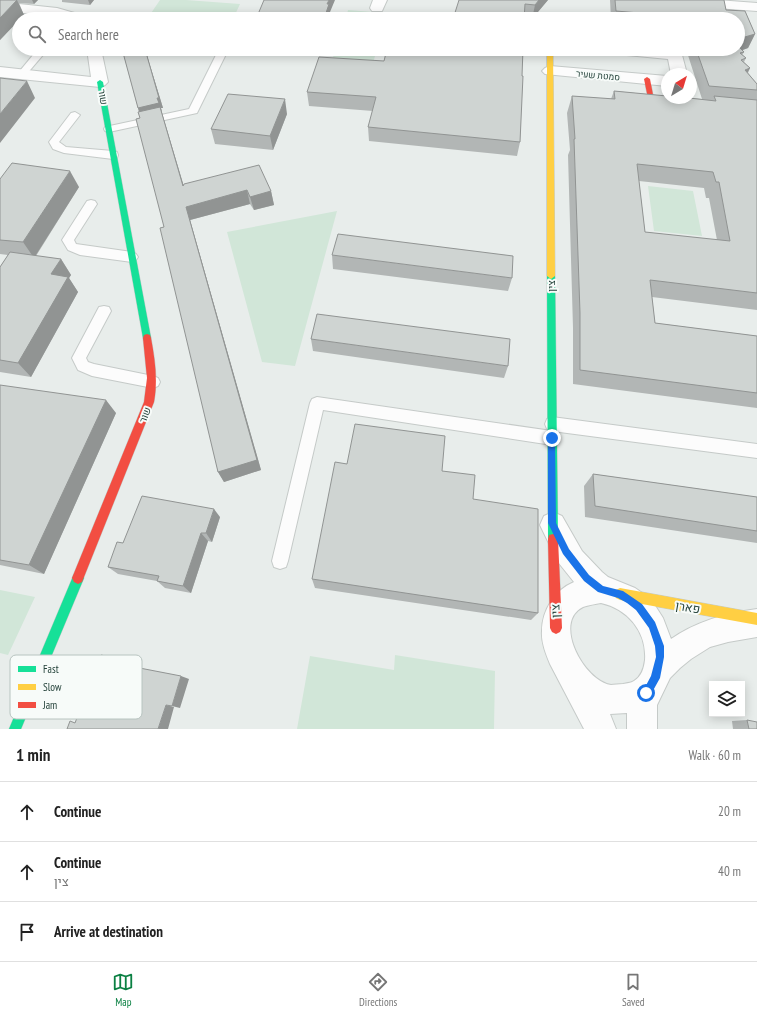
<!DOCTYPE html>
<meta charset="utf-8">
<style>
:root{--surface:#fff;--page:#f2f2f2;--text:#222;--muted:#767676;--line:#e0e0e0;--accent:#0b8043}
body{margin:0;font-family:"PT Sans Narrow",Heebo,sans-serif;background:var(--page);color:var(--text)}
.controls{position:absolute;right:12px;bottom:12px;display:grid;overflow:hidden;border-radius:0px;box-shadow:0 2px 10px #0003}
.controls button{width:36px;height:36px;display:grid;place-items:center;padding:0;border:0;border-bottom:1px solid var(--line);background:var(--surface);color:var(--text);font:20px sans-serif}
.compass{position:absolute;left:661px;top:68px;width:36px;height:36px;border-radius:50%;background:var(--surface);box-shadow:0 2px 10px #0003;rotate:38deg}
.stop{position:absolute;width:12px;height:12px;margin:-9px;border:3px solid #1a73e8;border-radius:50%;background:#fff}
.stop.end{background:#1a73e8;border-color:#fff;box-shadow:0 1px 4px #0008}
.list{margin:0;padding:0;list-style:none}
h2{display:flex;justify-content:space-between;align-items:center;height:52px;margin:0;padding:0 16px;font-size:17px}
h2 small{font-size:13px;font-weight:400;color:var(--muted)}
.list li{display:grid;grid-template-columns:26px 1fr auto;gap:12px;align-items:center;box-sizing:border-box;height:60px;padding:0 16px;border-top:1px solid var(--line)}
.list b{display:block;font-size:15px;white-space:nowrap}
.list p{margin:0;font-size:13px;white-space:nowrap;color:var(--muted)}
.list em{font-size:13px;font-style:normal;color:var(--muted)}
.icon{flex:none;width:22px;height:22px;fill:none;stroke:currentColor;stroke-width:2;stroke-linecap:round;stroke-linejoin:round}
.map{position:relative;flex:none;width:757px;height:729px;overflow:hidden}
.search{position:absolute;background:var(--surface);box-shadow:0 2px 10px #0003;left:12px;right:12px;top:12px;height:44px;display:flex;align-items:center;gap:10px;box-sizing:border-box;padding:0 14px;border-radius:22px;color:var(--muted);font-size:15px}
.sheet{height:232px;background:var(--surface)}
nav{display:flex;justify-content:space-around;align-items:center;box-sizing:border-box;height:56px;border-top:1px solid var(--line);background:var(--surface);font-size:11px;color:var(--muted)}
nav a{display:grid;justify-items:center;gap:2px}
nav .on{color:var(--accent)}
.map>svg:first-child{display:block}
</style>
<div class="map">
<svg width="757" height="729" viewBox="0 0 757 729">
<rect width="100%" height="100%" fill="#e8edeb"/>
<path fill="#d1e6d8" d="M 160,0 L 186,0 L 240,4 L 233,19 L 147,19 Z
M 348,10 L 386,13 L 385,19 L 346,19 Z
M 336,49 L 377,49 L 373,63 L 332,60 Z
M 648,186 L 693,191 L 702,236 L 654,231 Z
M 337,211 L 295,366 L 262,362 L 227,232 Z
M 0,590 L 35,597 L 8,655 L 0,653 Z
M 395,655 L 495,671 L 494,729 L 297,729 L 310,656 L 394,670 Z"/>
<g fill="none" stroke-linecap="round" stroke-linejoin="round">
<defs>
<path id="lane" d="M 38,49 L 48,49 L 25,76 L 19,76 L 17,74 L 19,72 Z
M 219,49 L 228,50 L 197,113 L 109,132 L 105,131 L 104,129 L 105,127 L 189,109 Z
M 75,112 L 80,115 L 59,142 L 66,147 L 113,151 L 117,152 L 118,155 L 117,158 L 113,159 L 64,153 L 53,149 L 49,142 L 71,113 Z
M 91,200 L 95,201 L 97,204 L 74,240 L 76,244 L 132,252 L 136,254 L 138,257 L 136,260 L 132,262 L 80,255 L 68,250 L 62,240 L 87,201 Z
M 104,306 L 109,307 L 111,311 L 86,358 L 88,362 L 94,364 L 153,376 L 158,378 L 160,382 L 158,386 L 153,388 L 92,376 L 78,370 L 72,358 L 99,307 Z
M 317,397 L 552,431 L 557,433 L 560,438 L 557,443 L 552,445 L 323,410 L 288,561 L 286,567 L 280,569 L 274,567 L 272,561 L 310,403 L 312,399 Z
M 552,417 L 757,444 L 757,458 L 552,431 L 547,429 L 545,424 L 547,419 Z"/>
<path id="street" d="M 373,0 L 387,0 L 382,11 L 372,11 L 370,8 Z
M 654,0 L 717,0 L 757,3 L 757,11 L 661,4 L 656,3 Z
M 0,2 L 57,8 L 85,16 L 87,19 C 58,19 29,13 0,10 Z
M 87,49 L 101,49 L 108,82 L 105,85 L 100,87 L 0,77 L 0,67 L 91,77 Z
M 599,49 L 657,49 L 680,52 L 682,55 L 687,74 L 671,74 L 668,59 L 606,53 L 601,52 Z
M 550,66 L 667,76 L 667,86 L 545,74 L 542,71 L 545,68 Z
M 553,512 L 562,516 L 582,551 L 602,572 L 608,577 L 635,588 L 648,597 L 656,607 L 663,618 L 671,639 C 697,621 726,613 757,609 L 757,637 L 728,642 L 710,647 L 691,659 L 680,668 L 670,678 L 657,705 L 657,729 L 627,729 L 627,713 L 610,714 L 616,729 L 584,729 L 550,664 C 546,654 541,642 542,631 C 542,610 555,590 574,582 L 558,562 L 540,525 L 544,516 ZM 601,603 C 628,609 647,632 645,660 C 644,668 642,676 634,681 C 631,683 627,683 623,684 C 619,684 614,685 611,685 C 584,681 552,622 583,607 C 588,605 596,604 601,603 Z"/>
<path id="fast" d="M 100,80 L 103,82 L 151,338 L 150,341 L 144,341 L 143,338 L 97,82 Z
M 551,273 L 555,276 L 558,539 L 557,543 L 553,544 L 549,543 L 548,539 L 547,276 Z
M 78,572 L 82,574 L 84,578 L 21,729 L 9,729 L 74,574 Z"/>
<path id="slow" d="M 547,49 L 553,49 L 555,276 L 551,279 L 547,276 Z
M 620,588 L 757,613 L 757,625 L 620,600 L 616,598 L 614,594 L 616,590 Z"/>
<path id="jam" d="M 647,77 L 650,79 L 654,100 L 673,102 L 676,104 L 675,105 L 649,103 L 644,79 Z
M 147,334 L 150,335 L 151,338 C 155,360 158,380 154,402 L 82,582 L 78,584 L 74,582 L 72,578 L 144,402 L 147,378 L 143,338 L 144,335 Z
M 553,534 L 557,535 L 558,539 L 562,628 L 560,632 L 556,634 L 552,632 L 550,628 L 548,539 L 549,535 Z"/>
</defs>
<use href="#lane" stroke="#c5cac8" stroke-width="2"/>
<use href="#street" stroke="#c5cac8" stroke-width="2"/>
<use href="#fast" stroke="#c3cbc8" stroke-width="1"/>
<use href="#slow" stroke="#c3cbc8" stroke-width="1"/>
<use href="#jam" stroke="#c3cbc8" stroke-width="1"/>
<use href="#lane" fill="#fcfcfc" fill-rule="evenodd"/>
<use href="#street" fill="#fcfcfc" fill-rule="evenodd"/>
<use href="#fast" fill="#16e098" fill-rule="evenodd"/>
<use href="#slow" fill="#ffcf43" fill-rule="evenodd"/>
<use href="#jam" fill="#f24e42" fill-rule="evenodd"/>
</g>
<path fill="#b2b6b5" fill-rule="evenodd" d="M 0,0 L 38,0 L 34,4 L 19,3 L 24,15 L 20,19 L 19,19 L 19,20 L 0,40 Z
M 62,0 L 94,0 L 90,5 L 62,2 Z
M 459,0 L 548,0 L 532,19 L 525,18 Z
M 610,0 L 724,0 L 726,10 L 745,11 L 755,34 L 748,48 L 742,50 L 744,52 L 742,55 L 746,58 L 744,62 L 750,68 L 748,73 L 757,84 L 757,90 L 741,88 L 757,90 L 757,310 L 652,297 L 655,323 L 757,336 L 757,408 L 573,384 L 573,328 L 568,155 L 570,150 L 567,113 L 572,96 L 611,99 L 614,91 L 667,96 L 667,98 L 689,98 L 702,99 L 686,49 L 738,49 L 738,19 L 611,19 ZM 639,181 L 704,188 L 706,198 L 709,198 L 717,240 L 645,232 Z
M 122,49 L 145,49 L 163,108 L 161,108 L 162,113 L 183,185 L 271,191 L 274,205 L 254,210 L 250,204 L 190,220 L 261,470 L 224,482 L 218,472 L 164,227 L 140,118 L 139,112 Z
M 384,61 L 522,76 L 520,142 L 517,156 L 369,141 L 368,127 L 373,111 L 309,106 L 307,92 Z
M 287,114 L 273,150 L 215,144 L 211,129 Z
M 0,179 L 79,187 L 36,256 L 61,259 L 71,275 L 69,278 L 78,292 L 31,377 L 0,372 L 0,267 L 8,255 L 0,254 Z
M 332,255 L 512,278 L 508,291 L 333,269 Z
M 311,339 L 508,366 L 504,378 L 313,351 Z
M 0,385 L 116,413 L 44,574 L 0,565 Z
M 347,464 L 442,471 L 473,499 L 538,613 L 531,620 L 315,588 L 312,579 Z
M 593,474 L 757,497 L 757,543 L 585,517 L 584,486 Z
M 220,517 L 212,542 L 208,541 L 191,593 L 165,588 L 157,581 L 118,574 L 108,567 L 123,543 Z
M 747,720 L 757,729 L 733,729 L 732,721 Z"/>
<path fill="#919493" d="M 17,0 L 24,15 L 20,19 L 19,19 L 19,20 L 0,40 L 0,18 Z
M 32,0 L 38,0 L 34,4 Z
M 88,0 L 94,0 L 90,5 Z
M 329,0 L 335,0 L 330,12 L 330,19 L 324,19 L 327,4 Z
M 539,0 L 548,0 L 532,19 L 535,5 Z
M 755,34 L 748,48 L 740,51 L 736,58 L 738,39 Z
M 145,49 L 163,108 L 161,108 L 162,113 L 188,200 L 141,118 L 138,108 Z
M 750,68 L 742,82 L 745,70 Z
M 27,81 L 35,98 L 0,143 L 0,114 Z
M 285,99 L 287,114 L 273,150 L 270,136 Z
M 70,171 L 79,187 L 34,258 L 23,242 Z
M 247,190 L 250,204 L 190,220 L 261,470 L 224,482 L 218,472 L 186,207 Z
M 271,191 L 274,205 L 254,210 L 250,197 Z
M 61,259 L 71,275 L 69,278 L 78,292 L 31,377 L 18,363 L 51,274 Z
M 106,400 L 116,413 L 44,574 L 29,565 Z
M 214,509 L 220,517 L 212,542 L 206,533 Z
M 201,533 L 208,541 L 191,593 L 183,586 Z
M 126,660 L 136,664 L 135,669 L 124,665 Z
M 181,676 L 189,679 L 180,708 L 172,706 Z
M 166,705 L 174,707 L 168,729 L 158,729 Z"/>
<path fill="#cfd4d2" stroke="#919493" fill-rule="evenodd" d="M 0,0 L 17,0 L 0,18 Z
M 264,0 L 329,0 L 327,4 L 329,4 L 324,19 L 256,19 Z
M 459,0 L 539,0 L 535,5 L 525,4 L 524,19 L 453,19 Z
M 615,0 L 724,0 L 726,10 L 745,11 L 755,34 L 738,39 L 738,19 L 686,19 L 686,17 L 616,11 Z
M 738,39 L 743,44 L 738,45 Z
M 738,46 L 744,52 L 740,53 L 746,58 L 741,60 L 750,68 L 745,70 L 757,84 L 757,90 L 709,86 L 696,49 L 738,49 Z
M 122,49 L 145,49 L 159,98 L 157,98 L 159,103 L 138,108 Z
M 387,49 L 523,49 L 522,76 L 523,76 L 520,142 L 368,127 L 376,97 L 307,92 L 319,57 L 384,61 Z
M 0,78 L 27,81 L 0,114 Z
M 614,91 L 667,96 L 667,98 L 689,98 L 716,101 L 714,96 L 757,100 L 757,293 L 650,280 L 655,323 L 757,336 L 757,393 L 580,370 L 580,313 L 574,139 L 575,139 L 572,96 L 615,99 ZM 637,164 L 713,172 L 716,182 L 719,182 L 730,241 L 645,232 Z
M 228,94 L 285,99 L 270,136 L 211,129 Z
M 160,107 L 183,186 L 184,184 L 259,165 L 271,191 L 250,197 L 247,190 L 186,207 L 257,460 L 218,472 L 160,228 L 164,227 L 136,119 L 140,118 L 138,112 Z
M 12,163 L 70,171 L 23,242 L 0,240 L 0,179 Z
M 338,234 L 513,256 L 512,278 L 332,255 Z
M 10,252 L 61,259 L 51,274 L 68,277 L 18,363 L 0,360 L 0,267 Z
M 317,314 L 510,339 L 508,366 L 311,339 Z
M 0,385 L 106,400 L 29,565 L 0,560 Z
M 355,424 L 445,436 L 442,471 L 475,475 L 473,499 L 538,509 L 538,613 L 312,579 L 335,462 L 347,464 Z
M 593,474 L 757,497 L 757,531 L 595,506 Z
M 142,496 L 214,509 L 206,533 L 201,533 L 183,586 L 157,581 L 159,576 L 108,567 L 117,542 L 123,543 Z
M 101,655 L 126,660 L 124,665 L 181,676 L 172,706 L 166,705 L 158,729 L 67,729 L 70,721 L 75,723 Z
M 747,720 L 757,722 L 757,729 L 749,729 Z"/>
<path fill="#1a73e8" d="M 552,434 L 555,438 L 556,523 L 569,549 L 589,575 L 603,586 L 623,591 L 642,604 L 655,622 L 664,646 L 664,657 L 660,678 L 650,696 L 646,698 L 643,696 L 642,693 L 651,676 L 656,657 L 655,646 L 649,628 L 636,610 L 627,603 L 618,598 L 598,592 L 584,581 L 563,554 L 548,523 L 548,438 Z"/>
<g text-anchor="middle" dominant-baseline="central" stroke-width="4" stroke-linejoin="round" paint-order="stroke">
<g font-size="9" fill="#24423a" stroke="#f7fbf9">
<text transform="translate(598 75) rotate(5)">סמטת שעיר</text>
</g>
<g font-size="10" fill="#24423a" stroke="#f7fbf9">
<text transform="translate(103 97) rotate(80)">שור</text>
<text transform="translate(551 286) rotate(-90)">צין</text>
<text transform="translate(145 415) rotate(-69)">שור</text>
</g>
<g font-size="12" fill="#24423a" stroke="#f7fbf9">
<text transform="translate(688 607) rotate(10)">פארן</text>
<text transform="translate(555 611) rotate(-92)">צין</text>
</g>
</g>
<rect x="10" y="655" width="132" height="64" rx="6" fill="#f7fbf9" stroke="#b8c4c0" stroke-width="1"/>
<rect x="18" y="666" width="18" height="6" fill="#16e098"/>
<rect x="18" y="684" width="18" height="6" fill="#ffcf43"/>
<rect x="18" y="702" width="18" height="6" fill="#f24e42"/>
<g font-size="11" fill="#24423a">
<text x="43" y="673">Fast</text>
<text x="43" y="691">Slow</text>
<text x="43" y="709">Jam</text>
</g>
</svg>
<div class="controls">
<button><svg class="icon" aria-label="layers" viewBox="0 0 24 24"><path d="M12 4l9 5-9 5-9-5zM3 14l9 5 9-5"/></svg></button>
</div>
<svg class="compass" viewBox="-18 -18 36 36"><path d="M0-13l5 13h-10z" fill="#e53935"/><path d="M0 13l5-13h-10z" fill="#767676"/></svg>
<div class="stop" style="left:646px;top:693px"></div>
<div class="stop end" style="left:552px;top:438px"></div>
<div class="search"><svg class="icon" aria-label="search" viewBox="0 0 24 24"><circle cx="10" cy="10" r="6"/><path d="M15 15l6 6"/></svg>Search here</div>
</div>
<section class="sheet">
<h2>1 min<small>Walk · 60 m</small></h2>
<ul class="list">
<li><svg class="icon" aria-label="ahead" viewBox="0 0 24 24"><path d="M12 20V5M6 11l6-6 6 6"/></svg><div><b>Continue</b></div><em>20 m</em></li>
<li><svg class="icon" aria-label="ahead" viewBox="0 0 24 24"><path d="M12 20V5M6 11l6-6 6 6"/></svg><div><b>Continue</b><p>צין</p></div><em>40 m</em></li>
<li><svg class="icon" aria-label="arrive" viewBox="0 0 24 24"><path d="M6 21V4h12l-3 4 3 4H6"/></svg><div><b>Arrive at destination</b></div></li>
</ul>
</section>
<nav>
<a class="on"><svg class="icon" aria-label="map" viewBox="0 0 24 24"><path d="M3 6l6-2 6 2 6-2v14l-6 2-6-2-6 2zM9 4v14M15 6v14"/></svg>Map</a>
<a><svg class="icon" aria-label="directions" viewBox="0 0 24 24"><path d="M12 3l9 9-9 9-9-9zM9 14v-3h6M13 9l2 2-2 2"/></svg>Directions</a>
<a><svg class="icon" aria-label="saved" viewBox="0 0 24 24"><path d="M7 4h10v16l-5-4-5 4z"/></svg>Saved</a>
</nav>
